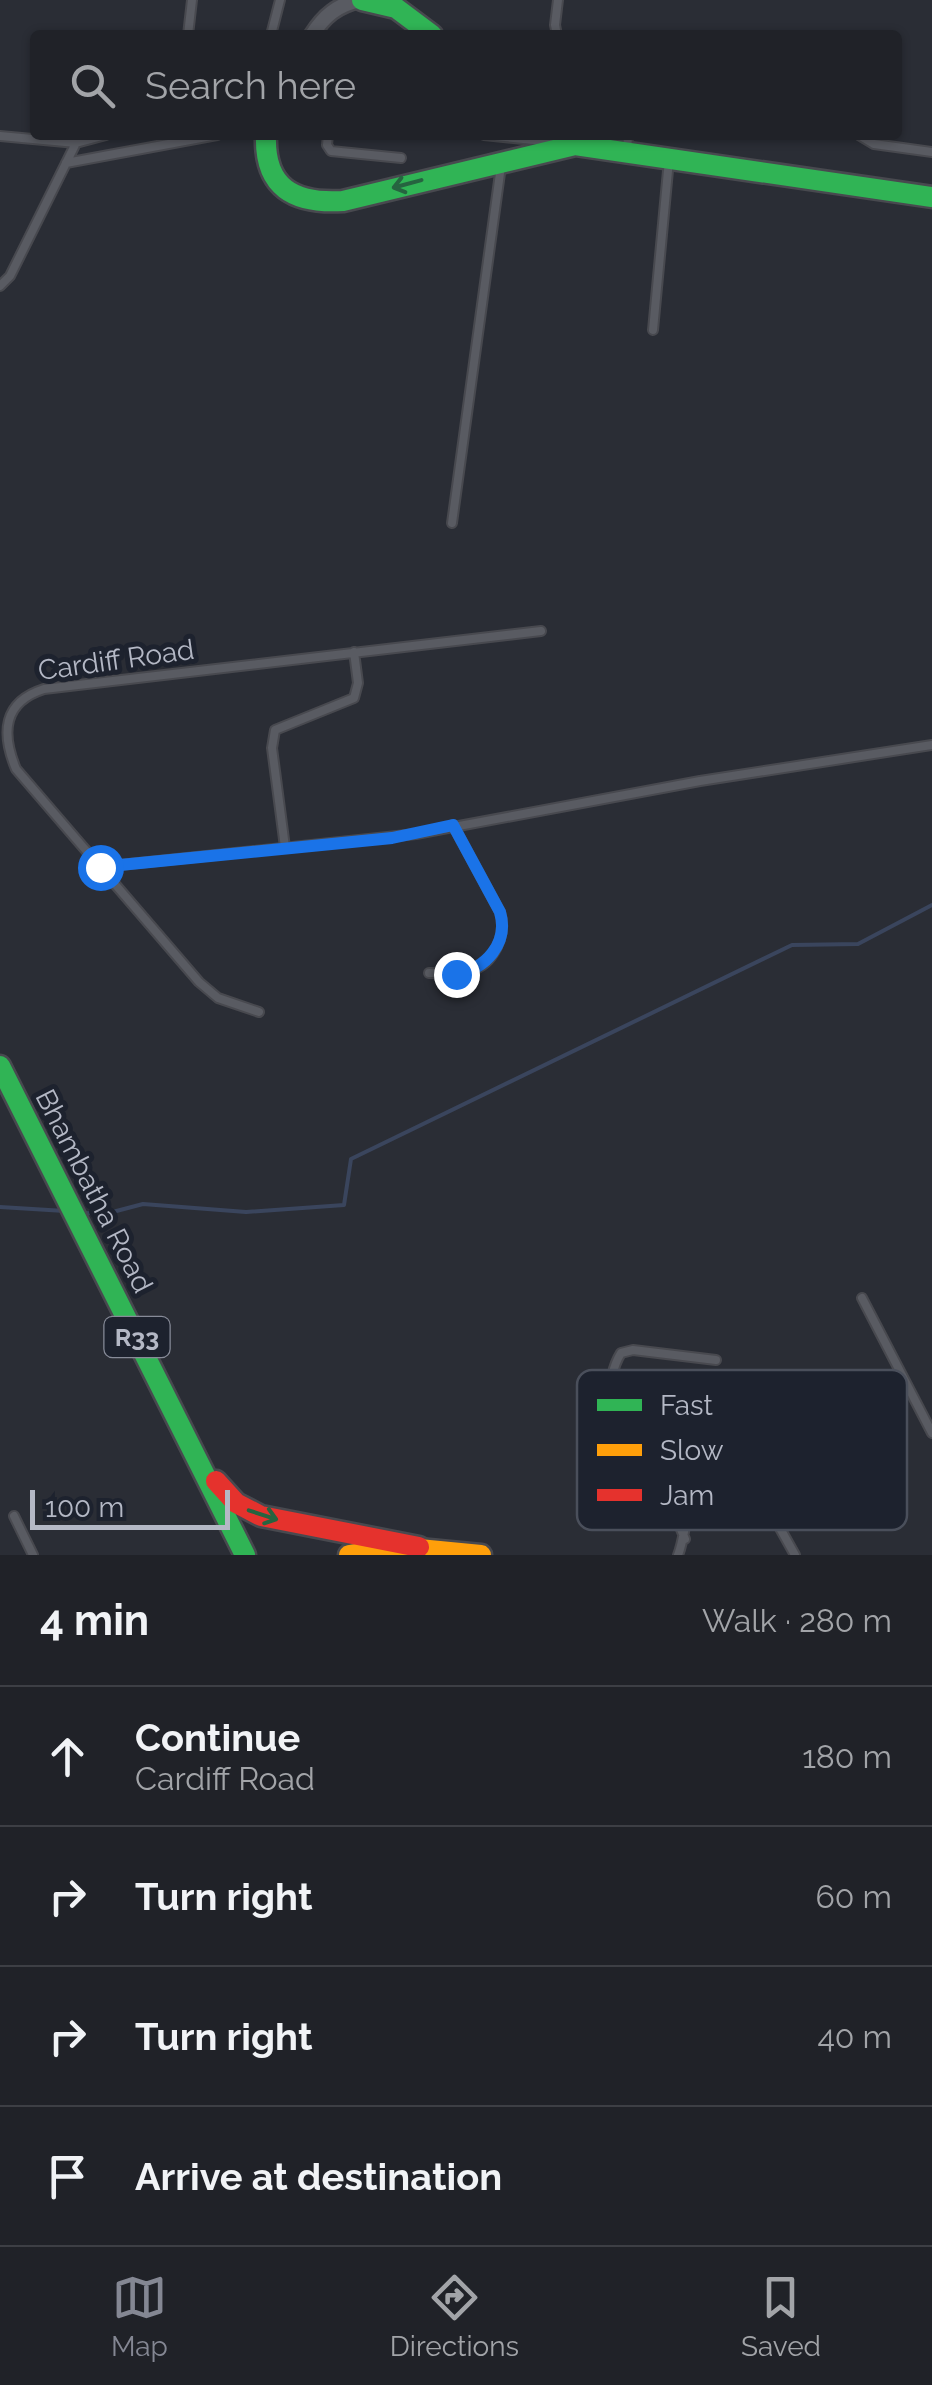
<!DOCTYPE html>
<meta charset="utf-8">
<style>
:root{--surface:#202228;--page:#2d2f34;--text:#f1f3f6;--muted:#a2a4a8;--line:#3d3f45;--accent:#848793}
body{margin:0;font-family:Raleway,sans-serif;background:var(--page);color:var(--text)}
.scale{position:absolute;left:30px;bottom:25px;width:200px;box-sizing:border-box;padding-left:10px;border:5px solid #b4b8c5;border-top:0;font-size:28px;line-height:35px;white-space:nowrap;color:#b4b8c5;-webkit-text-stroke:8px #1d222e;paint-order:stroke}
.stop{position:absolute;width:30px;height:30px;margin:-22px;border:8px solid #1a73e8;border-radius:50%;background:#fff}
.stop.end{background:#1a73e8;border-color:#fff;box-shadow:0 2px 10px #0008}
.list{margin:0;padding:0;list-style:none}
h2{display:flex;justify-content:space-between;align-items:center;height:130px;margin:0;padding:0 40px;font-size:42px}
h2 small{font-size:32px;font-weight:400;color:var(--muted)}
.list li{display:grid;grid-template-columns:65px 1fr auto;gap:30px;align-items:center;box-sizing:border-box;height:140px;padding:0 40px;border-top:2px solid var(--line)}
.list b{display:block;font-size:38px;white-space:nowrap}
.list p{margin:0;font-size:32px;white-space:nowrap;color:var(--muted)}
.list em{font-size:32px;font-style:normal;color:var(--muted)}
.icon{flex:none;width:55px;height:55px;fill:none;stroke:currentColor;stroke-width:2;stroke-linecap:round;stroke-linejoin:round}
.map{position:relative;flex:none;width:932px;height:1555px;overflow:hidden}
.search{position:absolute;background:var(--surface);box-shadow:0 2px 8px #0004;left:30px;right:30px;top:30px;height:110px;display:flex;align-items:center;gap:25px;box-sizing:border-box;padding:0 35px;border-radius:10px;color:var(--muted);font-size:38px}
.sheet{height:690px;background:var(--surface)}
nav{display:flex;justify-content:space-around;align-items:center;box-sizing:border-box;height:140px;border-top:2px solid var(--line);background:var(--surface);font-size:28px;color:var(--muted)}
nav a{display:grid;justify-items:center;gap:5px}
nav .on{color:var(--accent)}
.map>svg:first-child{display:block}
</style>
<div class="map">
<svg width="932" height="1555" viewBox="0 0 932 1555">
<rect width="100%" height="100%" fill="#2a2d35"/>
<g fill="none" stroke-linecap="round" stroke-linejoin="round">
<path stroke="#3a455d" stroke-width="4" d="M 0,1207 L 65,1211
M 85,1213 L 105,1214 L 143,1204 L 246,1212 L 344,1205 L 351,1159 L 792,945 L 858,944 L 932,905"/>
<defs>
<path id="lane" d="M 188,35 L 192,0
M 271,35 L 280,0
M 557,35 L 555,25 L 558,0
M 328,135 L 327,145 L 331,151 L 401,158
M 484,135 L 554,142
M 859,135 L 874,144 L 932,152
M 0,136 L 76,143 L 106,135
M 627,152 L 628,135
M 66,163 L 217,135
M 0,286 L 10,276 L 76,143
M 653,330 L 669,160
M 452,523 L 501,166
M 285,847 L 272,748 L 275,730 L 354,698 L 358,683 L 354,652
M 100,867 L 416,834 L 700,781 L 932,745
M 429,973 C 442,973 457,975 470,971 C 494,964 507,935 500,912 L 453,825
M 259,1012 L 218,998 L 199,982 L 16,769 C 1,733 3,702 44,689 L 541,631
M 862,1298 L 932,1433
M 716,1360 L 633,1350 L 621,1353 C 605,1379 607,1419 640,1429 L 757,1449
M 640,1429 L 685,1539
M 737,1498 L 776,1521 L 795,1555
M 14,1516 L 33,1555
M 678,1555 C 686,1536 684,1508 698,1494 L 715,1494"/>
<path id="street" d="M 312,35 C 324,16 337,5 360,0"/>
<path id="fast" d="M 362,0 L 396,8 L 432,35
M 266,135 C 264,188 294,204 343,201 L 575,145 L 932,197
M 0,1066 L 245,1555"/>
<path id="slow" d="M 349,1555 L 398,1547 L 481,1555"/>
<path id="jam" d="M 216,1481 L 236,1503 L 261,1516 L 419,1547"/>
</defs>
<use href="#lane" stroke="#48494f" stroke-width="12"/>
<use href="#street" stroke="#48494f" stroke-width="19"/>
<use href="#fast" stroke="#48494f" stroke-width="25"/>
<use href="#slow" stroke="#48494f" stroke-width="25"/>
<use href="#jam" stroke="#48494f" stroke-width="25"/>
<use href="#lane" stroke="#595b62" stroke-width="8"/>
<use href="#street" stroke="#595b62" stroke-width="14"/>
<use href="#fast" stroke="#30b455" stroke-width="20"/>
<use href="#slow" stroke="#ff9f0a" stroke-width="20"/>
<use href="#jam" stroke="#e5322d" stroke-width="20"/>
</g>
<defs><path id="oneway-shaft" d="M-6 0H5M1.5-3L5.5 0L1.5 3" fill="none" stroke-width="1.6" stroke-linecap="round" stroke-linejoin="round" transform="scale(2.5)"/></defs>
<g stroke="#266440">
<use href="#oneway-shaft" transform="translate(407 184) rotate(165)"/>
<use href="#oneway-shaft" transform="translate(263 1515) rotate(18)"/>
</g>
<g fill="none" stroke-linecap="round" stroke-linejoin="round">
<path stroke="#1a73e8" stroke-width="12" d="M 100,867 L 392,838 L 453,825 L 500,912 C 509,943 486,969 456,974"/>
</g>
<g text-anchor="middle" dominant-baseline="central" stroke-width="10" stroke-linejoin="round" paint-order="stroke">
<rect fill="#1d222e" stroke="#878b98" stroke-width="2.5" x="104.5" y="1317" width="65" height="40" rx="8"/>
<g font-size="25" font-weight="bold" fill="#b4b8c5">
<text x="137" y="1337">R33</text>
</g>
<g font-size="28" fill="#b4b8c5" stroke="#1d222e">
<text transform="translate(116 660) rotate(-8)">Cardiff Road</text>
<text transform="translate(94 1191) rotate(63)">Bhambatha Road</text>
</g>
</g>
<rect x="577" y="1370" width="330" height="160" rx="15" fill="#1d222e" stroke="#4a4f5b" stroke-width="2.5"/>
<rect x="597" y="1399" width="45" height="12" fill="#30b455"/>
<rect x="597" y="1444" width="45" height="12" fill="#ff9f0a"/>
<rect x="597" y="1489" width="45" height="12" fill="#e5322d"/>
<g font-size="28" fill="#b4b8c5">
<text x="660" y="1415">Fast</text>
<text x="660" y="1460">Slow</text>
<text x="660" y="1505">Jam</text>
</g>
</svg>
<div class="scale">100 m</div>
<div class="stop" style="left:100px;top:867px"></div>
<div class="stop end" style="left:456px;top:974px"></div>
<div class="search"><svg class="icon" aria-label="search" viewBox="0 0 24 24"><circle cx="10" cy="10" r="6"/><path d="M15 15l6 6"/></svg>Search here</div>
</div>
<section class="sheet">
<h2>4 min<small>Walk · 280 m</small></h2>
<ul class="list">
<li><svg class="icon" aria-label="ahead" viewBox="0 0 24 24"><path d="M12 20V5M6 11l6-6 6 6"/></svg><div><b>Continue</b><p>Cardiff Road</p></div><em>180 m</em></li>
<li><svg class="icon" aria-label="right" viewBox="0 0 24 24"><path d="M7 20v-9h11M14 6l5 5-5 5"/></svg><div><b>Turn right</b></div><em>60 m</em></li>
<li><svg class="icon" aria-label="right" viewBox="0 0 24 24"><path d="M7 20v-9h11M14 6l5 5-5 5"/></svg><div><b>Turn right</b></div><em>40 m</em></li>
<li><svg class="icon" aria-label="arrive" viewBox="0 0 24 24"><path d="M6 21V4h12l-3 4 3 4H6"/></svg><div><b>Arrive at destination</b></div></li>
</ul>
</section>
<nav>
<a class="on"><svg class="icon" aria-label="map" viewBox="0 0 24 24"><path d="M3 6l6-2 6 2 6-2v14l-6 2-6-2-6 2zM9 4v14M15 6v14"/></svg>Map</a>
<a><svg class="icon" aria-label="directions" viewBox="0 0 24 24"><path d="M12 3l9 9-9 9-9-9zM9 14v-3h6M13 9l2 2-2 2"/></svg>Directions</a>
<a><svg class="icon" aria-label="saved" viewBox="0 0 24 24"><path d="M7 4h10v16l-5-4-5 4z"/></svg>Saved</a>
</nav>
